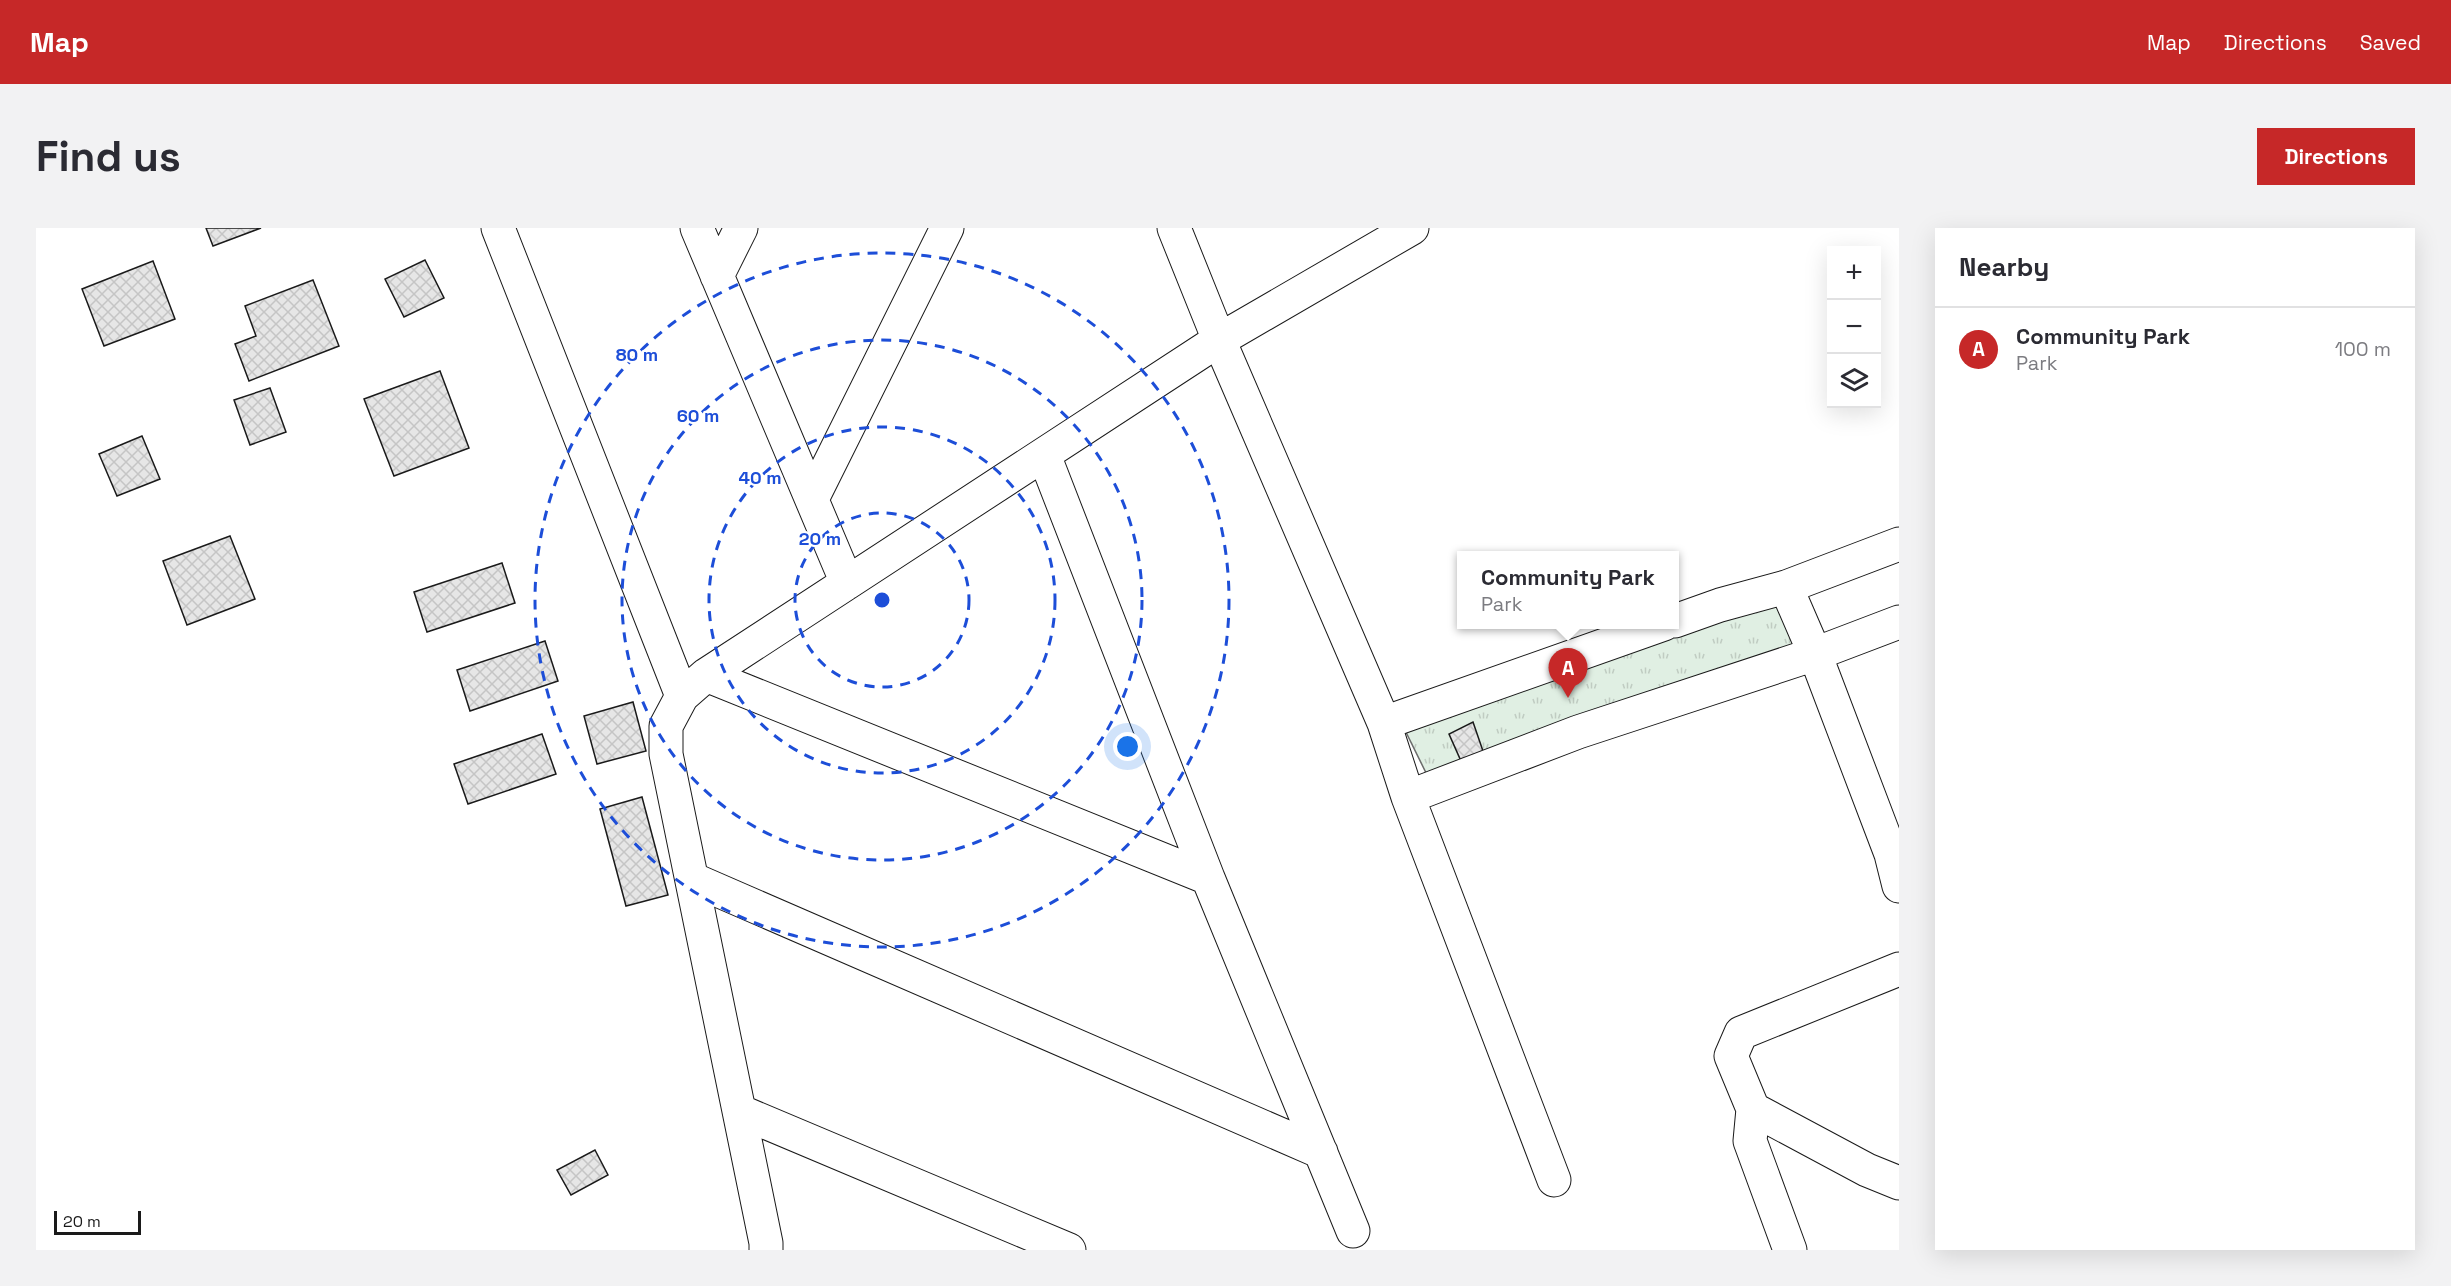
<!DOCTYPE html>
<meta charset="utf-8">
<style>
:root{--surface:#fff;--page:#f2f2f3;--text:#2b2b33;--muted:#7c7c81;--line:#e1e1e2;--accent:#c62828}
body{margin:0;font-family:"Space Grotesk",sans-serif;background:var(--page);color:var(--text)}
.controls{position:absolute;right:18px;top:18px;display:grid;overflow:hidden;border-radius:0px;box-shadow:0 6px 24px #0002}
.controls button{width:54px;height:54px;display:grid;place-items:center;padding:0;border:0;border-bottom:2px solid var(--line);background:var(--surface);color:var(--text);font:30px sans-serif}
.scale{position:absolute;left:18px;bottom:15px;width:87px;box-sizing:border-box;padding-left:6px;border:3px solid #1a1a1a;border-top:0;font-size:16px;line-height:21px;white-space:nowrap;color:#1a1a1a;-webkit-text-stroke:4px #fff;paint-order:stroke}
.you{position:absolute;left:1092px;top:519px;width:21px;height:21px;margin:-15px;border:4px solid #fff;border-radius:50%;background:#1a73e8;box-shadow:0 0 0 9px #1a73e833}
.badge{display:grid;place-items:center;width:39px;height:39px;border-radius:50%;background:var(--accent);color:#fff;font-size:20px;font-weight:700}
.pin{position:absolute;translate:-50% -50px;filter:drop-shadow(0 2px 3px #0008)}
.pin::after{content:'';position:absolute;top:32px;width:21px;height:18px;background:inherit;clip-path:polygon(0 0,100% 0,50% 100%)}
.popup{position:absolute;left:1421px;top:323px;width:222px;height:78px;box-sizing:border-box;display:grid;place-content:center;border-radius:0px;background:var(--surface);filter:drop-shadow(0 2px 4px #0005);font-size:20px;white-space:nowrap;color:var(--muted)}
.popup b{font-size:22px;color:var(--text)}
.popup::after{content:'';position:absolute;left:50%;top:100%;margin-left:-12px;border:12px solid transparent;border-top-color:var(--surface)}
.list{margin:0;padding:0;list-style:none}
h2{display:flex;justify-content:space-between;align-items:center;height:78px;margin:0;padding:0 24px;font-size:26px}
h2 small{font-size:20px;font-weight:400;color:var(--muted)}
.list li{display:grid;grid-template-columns:39px 1fr auto;gap:18px;align-items:center;box-sizing:border-box;height:84px;padding:0 24px;border-top:2px solid var(--line)}
.list b{display:block;font-size:22px;white-space:nowrap}
.list p{margin:0;font-size:20px;white-space:nowrap;color:var(--muted)}
.list em{font-size:20px;font-style:normal;color:var(--muted)}
.icon{flex:none;width:33px;height:33px;fill:none;stroke:currentColor;stroke-width:2;stroke-linecap:round;stroke-linejoin:round}
.map{position:relative;flex:none;width:1863px;height:1022px;overflow:hidden;border-radius:0px}
header{display:flex;align-items:center;gap:36px;box-sizing:border-box;height:84px;padding:0 30px;background:var(--accent);color:#fff}
header strong{font-size:28px}
nav{display:flex;gap:33px;margin-inline-start:auto;font-size:21px}
.intro{display:flex;align-items:center;justify-content:space-between;box-sizing:border-box;height:144px;padding:0 36px}
h1{margin:0;font-size:42px}
.button{padding:15px 27px;border-radius:0px;background:var(--accent);color:#fff;font-size:21px;font-weight:700}
main{display:flex;gap:36px;padding:0 36px}
aside{flex:1;background:var(--surface);border-radius:0px;box-shadow:0 6px 24px #0002}
.map>svg:first-child{display:block}
</style>
<header>
<strong>Map</strong>
<nav><a>Map</a><a>Directions</a><a>Saved</a></nav>
</header>
<div class="intro"><h1>Find us</h1><a class="button">Directions</a></div>
<main>
<div class="map">
<svg width="1863" height="1022" viewBox="0 0 1863 1022">
<defs>
<pattern id="park-tufts" width="24" height="20" patternUnits="userSpaceOnUse" patternTransform="scale(1.5)"><rect width="24" height="20" fill="#e0efe3"/><path d="M3 7l-1-3M5 7V3M7 7l1-3M15 17l-1-3M17 17v-4M19 17l1-3" fill="none" stroke="#c0ccc2"/></pattern>
<pattern id="building-cross-hatch" width="8" height="8" patternUnits="userSpaceOnUse" patternTransform="scale(1.5)"><rect width="8" height="8" fill="#e6e6e6"/><path d="M0 0l8 8M0 8l8-8" fill="none" stroke="#c5c5c5"/></pattern>
</defs>
<rect width="100%" height="100%" fill="#fff"/>
<path fill="url(#park-tufts)" stroke="#6a6a6a" stroke-width="1.5" d="M 1750,359 L 1779,426 L 1397,559 L 1363,490 Z"/>
<path fill="url(#building-cross-hatch)" stroke="#1a1a1a" stroke-width="1.5" d="M 170,0 L 225,0 L 177,18 Z
M 389,32 L 408,70 L 368,89 L 349,51 Z
M 117,33 L 139,91 L 68,118 L 46,61 Z
M 277,52 L 303,118 L 213,153 L 199,116 L 220,108 L 209,78 Z
M 404,143 L 433,220 L 358,248 L 328,171 Z
M 234,160 L 250,204 L 214,217 L 198,172 Z
M 106,208 L 124,251 L 81,268 L 63,226 Z
M 194,308 L 219,371 L 151,397 L 127,333 Z
M 466,335 L 479,375 L 391,404 L 378,364 Z
M 509,413 L 522,453 L 434,483 L 421,442 Z
M 597,474 L 610,523 L 561,536 L 548,488 Z
M 1437,494 L 1448,526 L 1425,533 L 1413,506 Z
M 506,506 L 520,546 L 432,576 L 418,536 Z
M 606,569 L 632,667 L 590,678 L 564,581 Z
M 559,922 L 572,947 L 535,967 L 521,942 Z"/>
<g fill="none" stroke-linecap="round" stroke-linejoin="round">
<defs>
<path id="minor" d="M 462,0 L 646,468
M 661,0 L 811,355
M 1138,0 L 1183,112 L 1348,495 L 1372,569 L 1518,952
M 681,48 L 705,0
M 1008,227 L 1172,650
M 776,271 L 911,0
M 1750,359 L 1863,316
M 1639,393 L 1684,377 L 1750,359 L 1779,426 L 1855,626 L 1863,658
M 670,447 L 1172,650 L 1317,1003
M 1348,495 L 1628,396
M 1372,569 L 1542,504 L 1779,426 L 1863,394
M 656,651 L 1285,924
M 1717,881 L 1831,942 L 1863,955
M 703,883 L 1033,1022
M 730,1022 L 730,1015 L 630,526 L 630,498 L 646,468 L 670,447 L 1183,112 L 1376,0
M 1754,1022 L 1714,913 L 1717,881 L 1695,828 L 1705,805 L 1863,741"/>
</defs>
<use href="#minor" stroke="#1a1a1a" stroke-width="35"/>
<use href="#minor" stroke="#fff" stroke-width="33"/>
</g>
<g fill="none" stroke="#1d4ed8" stroke-width="3" stroke-dasharray="10 8">
<circle cx="846" cy="372" r="87"/>
<circle cx="846" cy="372" r="173"/>
<circle cx="846" cy="372" r="260"/>
<circle cx="846" cy="372" r="347"/>
</g>
<circle cx="846" cy="372" r="9" fill="#1d4ed8" stroke="#fff" stroke-width="3"/>
<g font-size="18" text-anchor="middle" font-weight="bold" fill="#1d4ed8" stroke="#fff" stroke-width="4.5" stroke-linejoin="round" paint-order="stroke">
<text x="601" y="133">80 m</text>
<text x="662" y="194">60 m</text>
<text x="724" y="256">40 m</text>
<text x="784" y="317">20 m</text>
</g>
</svg>
<div class="controls">
<button>+</button>
<button>−</button>
<button><svg class="icon" aria-label="layers" viewBox="0 0 24 24"><path d="M12 4l9 5-9 5-9-5zM3 14l9 5 9-5"/></svg></button>
</div>
<div class="scale">20 m</div>
<div class="you"></div>
<div class="pin badge" style="left:1532px;top:470px">A</div>
<div class="popup"><b>Community Park</b>Park</div>
</div>
<aside>
<h2>Nearby<small></small></h2>
<ul class="list">
<li><span class="badge">A</span><div><b>Community Park</b><p>Park</p></div><em>100 m</em></li>
</ul>
</aside>
</main>
